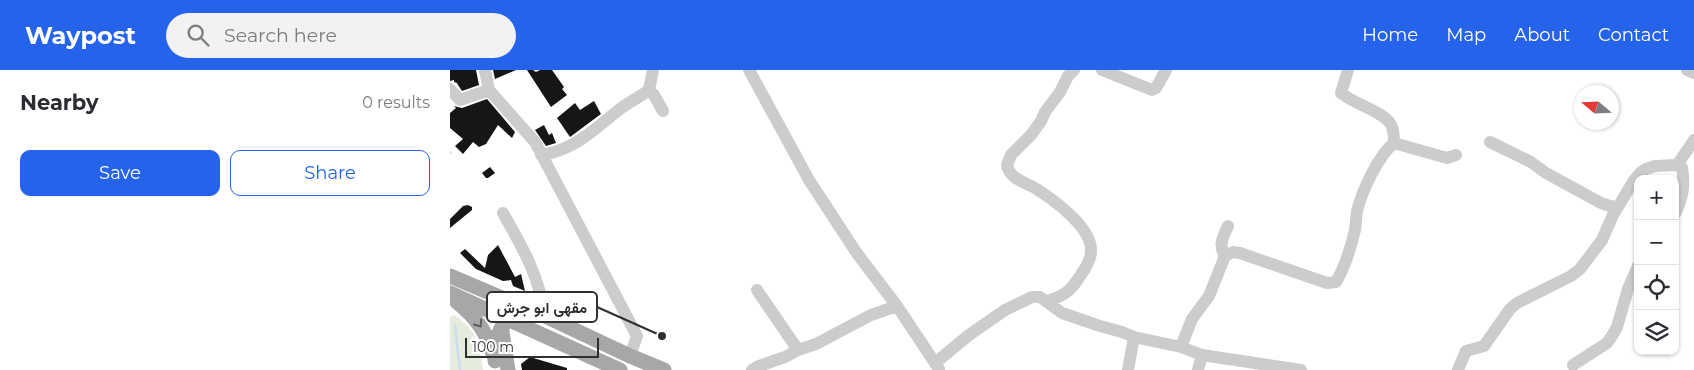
<!DOCTYPE html>
<meta charset="utf-8">
<style>
:root{--surface:#fff;--page:#f2f2f3;--text:#2b2b33;--muted:#7c7c81;--line:#e1e1e2;--accent:#2563eb}
body{margin:0;font-family:Montserrat,Vazirmatn,sans-serif;background:var(--page);color:var(--text)}
.controls{position:absolute;right:15px;bottom:15px;display:grid;overflow:hidden;border-radius:10px;box-shadow:0 1px 4px #0004}
.controls button{width:45px;height:45px;display:grid;place-items:center;padding:0;border:0;border-bottom:1px solid var(--line);background:var(--surface);color:var(--text);font:25px sans-serif}
.compass{position:absolute;left:1124px;top:15px;width:45px;height:45px;border-radius:50%;background:var(--surface);box-shadow:0 1px 4px #0004;rotate:289deg}
.scale{position:absolute;left:15px;bottom:12px;width:134px;box-sizing:border-box;padding-left:5px;border:2px solid #2f2f2f;border-top:0;font-size:14px;line-height:18px;white-space:nowrap;color:#2f2f2f;-webkit-text-stroke:4px #fff;paint-order:stroke}
.list{margin:0;padding:0;list-style:none}
h2{display:flex;justify-content:space-between;align-items:center;height:65px;margin:0;padding:0 20px;font-size:21px}
h2 small{font-size:16px;font-weight:400;color:var(--muted)}
.actions{display:flex;gap:10px;padding:15px 20px}
.actions a{flex:1;padding:11px 0;border:1px solid var(--accent);border-radius:10px;text-align:center;font-size:18px;color:var(--accent)}
.actions .main{background:var(--accent);color:#fff}
.icon{flex:none;width:28px;height:28px;fill:none;stroke:currentColor;stroke-width:2;stroke-linecap:round;stroke-linejoin:round}
.map{position:relative;flex:none;width:1244px;height:300px;overflow:hidden}
header{display:flex;align-items:center;gap:30px;box-sizing:border-box;height:70px;padding:0 25px;background:var(--accent);color:#fff}
header strong{font-size:24px}
nav{display:flex;gap:28px;margin-inline-start:auto;font-size:18px}
.search{width:350px;height:45px;background:var(--page);display:flex;align-items:center;gap:12px;box-sizing:border-box;padding:0 18px;border-radius:28px;color:var(--muted);font-size:19px}
main{display:flex}
aside{flex:1;background:var(--surface)}
.map>svg:first-child{display:block}
</style>
<header>
<strong>Waypost</strong>
<div class="search"><svg class="icon" aria-label="search" viewBox="0 0 24 24"><circle cx="10" cy="10" r="6"/><path d="M15 15l6 6"/></svg>Search here</div>
<nav><a>Home</a><a>Map</a><a>About</a><a>Contact</a></nav>
</header>
<main>
<aside>
<h2>Nearby<small>0 results</small></h2>
<ul class="list">
</ul>
<div class="actions"><a class="main">Save</a><a>Share</a></div>
</aside>
<div class="map">
<svg width="1244" height="300" viewBox="0 0 1244 300">
<rect width="100%" height="100%" fill="#fff"/>
<path fill="#e5ecdd" d="M 4,245 C 28,262 29,272 33,300 L 0,300 L 0,247 Z"/>
<g fill="none" stroke-linecap="round" stroke-linejoin="round">
<path stroke="#c9deec" stroke-width="2.5" d="M 5,256 L 10,300"/>
</g>
<path fill="#161616" d="M 0,0 L 26,0 L 29,15 L 12,21 L 8,15 L 7,13 L 4,12 L 4,10 L 0,11 Z
M 43,0 L 66,0 L 45,9 Z
M 77,0 L 83,0 L 86,2 L 90,0 L 102,0 L 114,17 L 112,19 L 117,25 L 101,37 Z
M 37,29 L 65,62 L 62,68 L 48,55 L 36,74 L 29,77 L 23,72 L 13,84 L 5,76 L 13,69 L 0,58 L 0,43 L 6,38 L 4,36 L 12,38 Z
M 144,31 L 151,44 L 120,67 L 107,48 L 125,33 L 130,40 Z
M 94,55 L 99,65 L 102,63 L 106,73 L 96,76 L 85,60 Z
M 40,97 L 45,103 L 38,108 L 36,108 L 32,103 Z
M 18,135 L 22,137 L 22,140 L 0,158 L 0,149 L 13,136 Z
M 48,175 L 65,207 L 71,204 L 75,221 L 63,216 L 61,210 L 53,211 L 26,199 L 10,183 L 15,179 L 35,198 L 38,185 Z
M 80,287 L 117,298 L 117,300 L 72,300 L 71,294 Z"/>
<g fill="none" stroke-linecap="round" stroke-linejoin="round">
<path stroke="#ccc" stroke-width="2" stroke-dasharray="2.5 2.5" stroke-linecap="butt" d="M 0,82 L 1,83"/>
<path stroke="#ccc" stroke-width="12" d="M 35,0 L 39,20 L 85,72 L 187,266 L 180,286
M 299,0 L 359,110 L 406,182 L 447,236 L 489,299
M 652,0 L 702,20 L 706,18 L 716,0
M 898,0 L 891,23 C 904,34 932,41 940,53 C 944,58 944,67 944,73
M 1237,0 L 1244,3
M 0,19 L 10,30 L 39,20
M 199,20 L 204,25 L 213,41
M 1040,72 L 1081,92 L 1096,103 L 1151,133 L 1163,137 L 1168,136
M 944,73 L 997,88 L 1006,85
M 91,85 C 125,80 144,59 170,39 C 179,32 190,27 199,20 L 203,0
M 1227,95 L 1244,70
M 53,143 C 73,178 89,206 95,246
M 775,186 C 768,175 773,167 778,156
M 307,220 L 348,280
M 597,231 C 618,225 623,218 634,200 C 637,195 641,189 641,182 C 643,158 604,130 585,118 C 574,112 560,109 557,95 L 561,85 L 581,65 L 591,51 L 595,42 L 610,22 L 618,6 L 624,0
M 731,277 L 742,249 L 759,226 L 775,186 L 783,182 L 790,183 L 877,213 L 886,212 C 895,197 901,177 905,160 C 906,154 906,147 907,141 C 912,121 928,86 944,73
M 485,293 L 519,265 L 555,240 L 582,227 L 590,227 L 612,243 L 650,256 L 672,262 L 684,267 L 731,277 L 752,285 L 851,300
M 1123,295 L 1157,273 L 1162,266 L 1167,257 L 1178,219 L 1188,196
M 302,300 L 309,296 L 335,287 L 348,280 L 366,274 L 421,245 L 447,236
M 678,300 L 684,267
M 748,300 L 752,285
M 1008,300 L 1016,281 L 1034,276 L 1060,239 L 1067,233 L 1121,206 L 1130,199 L 1152,170 L 1163,145 L 1183,112 L 1190,103 L 1196,99 L 1205,96 L 1227,95 L 1232,98 C 1235,115 1233,128 1225,144"/>
<path stroke="#a7a7a7" stroke-width="15" d="M 0,206 L 95,246 L 180,286 L 214,300
M 0,223 L 170,300
M 7,232 C 25,246 37,262 43,284
M 52,262 L 58,300
M 45,291 C 45,273 47,254 65,245"/>
</g>
<defs><path id="oneway-chevron" d="M-2-3.5L2.5 0L-2 3.5" fill="none" stroke-width="1.6" stroke-linecap="round" stroke-linejoin="round" transform="scale(1.25)"/></defs>
<use stroke="#5f5f5f" href="#oneway-chevron" transform="translate(29 254) rotate(55)"/>
<path fill="none" stroke="#2f2f2f" stroke-width="2" d="M212 266L147 237"/>
<circle fill="#2f2f2f" stroke="#fff" stroke-width="2" cx="212" cy="266" r="5"/>
<rect fill="#fff" stroke="#2f2f2f" stroke-width="2" x="37" y="222" width="110" height="30" rx="5"/>
<g font-size="15" text-anchor="middle" font-weight="bold" fill="#2f2f2f">
<text x="92" y="243">مقهى ابو جرش</text>
</g>
</svg>
<div class="controls">
<button>+</button>
<button>−</button>
<button><svg class="icon" aria-label="locate" viewBox="0 0 24 24"><circle cx="12" cy="12" r="6"/><path d="M12 2v4M12 18v4M2 12h4M18 12h4"/></svg></button>
<button><svg class="icon" aria-label="layers" viewBox="0 0 24 24"><path d="M12 4l9 5-9 5-9-5zM3 14l9 5 9-5"/></svg></button>
</div>
<svg class="compass" viewBox="-18 -18 36 36"><path d="M0-13l5 13h-10z" fill="#e53935"/><path d="M0 13l5-13h-10z" fill="#7c7c81"/></svg>
<div class="scale">100 m</div>
</div>
</main>
